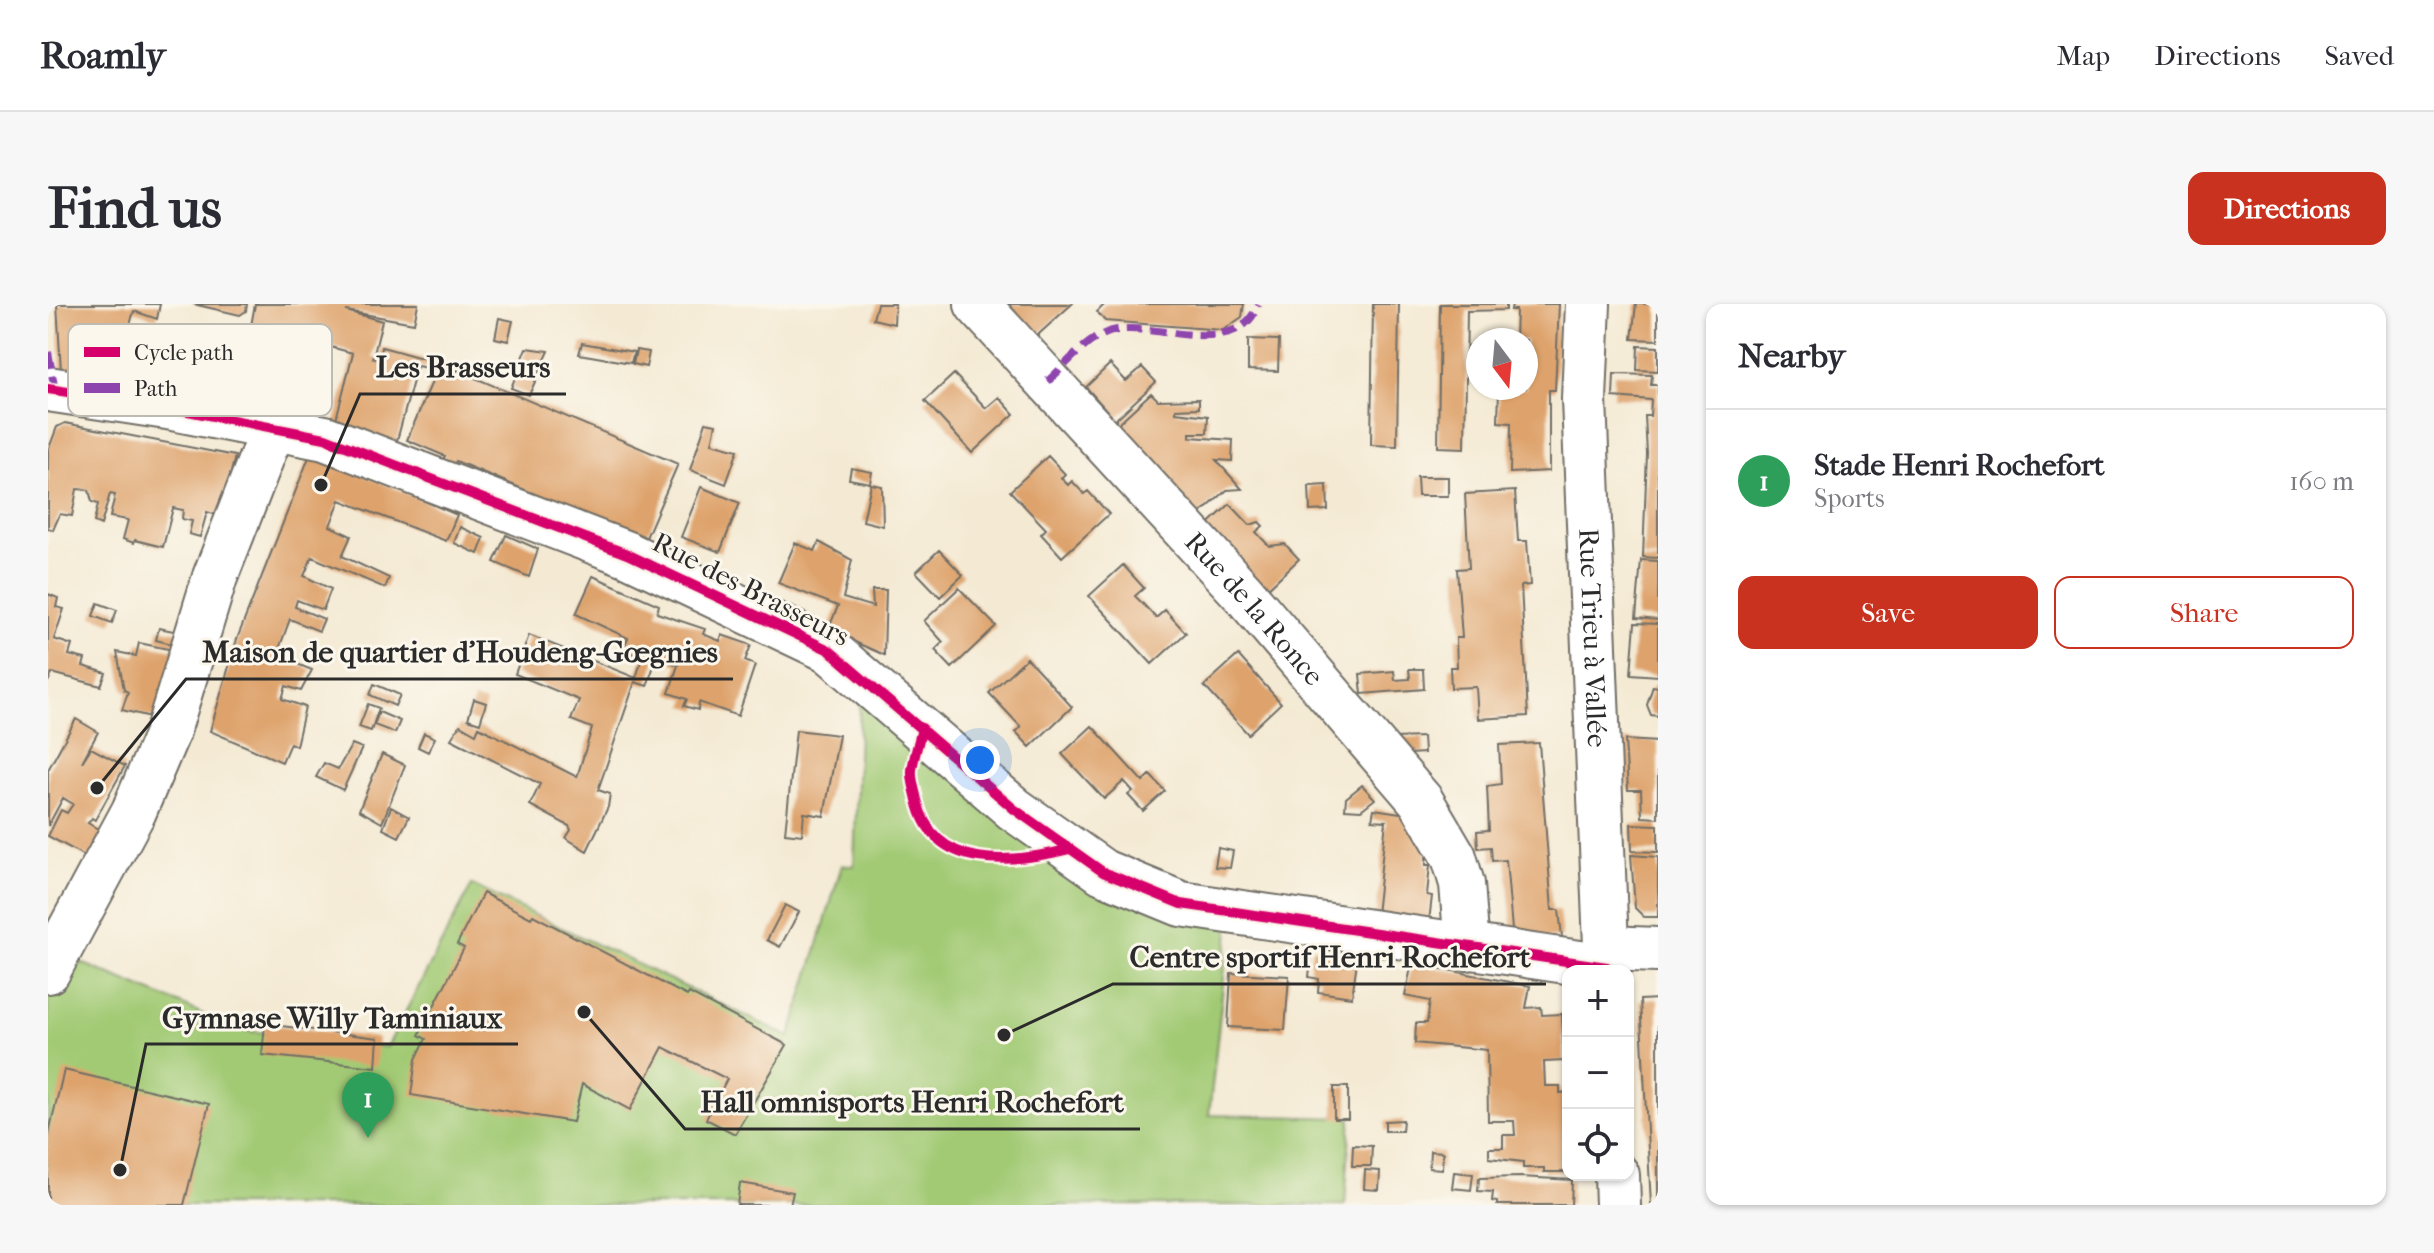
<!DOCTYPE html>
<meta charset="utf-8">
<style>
:root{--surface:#fff;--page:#f7f7f7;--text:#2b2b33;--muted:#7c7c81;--line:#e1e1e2;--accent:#c8321e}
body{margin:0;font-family:"IM FELL French Canon",serif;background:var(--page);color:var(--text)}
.controls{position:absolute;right:24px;bottom:24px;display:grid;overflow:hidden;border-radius:16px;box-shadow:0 2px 6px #0004}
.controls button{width:72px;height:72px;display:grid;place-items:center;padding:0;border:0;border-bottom:2px solid var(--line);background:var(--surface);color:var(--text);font:40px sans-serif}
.compass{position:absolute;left:1418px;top:24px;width:72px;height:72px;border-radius:50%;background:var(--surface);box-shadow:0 2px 6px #0004;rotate:164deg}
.you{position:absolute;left:932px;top:456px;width:28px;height:28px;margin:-20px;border:6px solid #fff;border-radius:50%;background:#1a73e8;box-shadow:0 0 0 12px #1a73e833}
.badge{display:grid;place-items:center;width:52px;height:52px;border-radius:50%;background:var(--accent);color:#fff;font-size:26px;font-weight:700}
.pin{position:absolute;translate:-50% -66px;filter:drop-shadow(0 2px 4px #0008)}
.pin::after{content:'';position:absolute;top:42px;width:28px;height:24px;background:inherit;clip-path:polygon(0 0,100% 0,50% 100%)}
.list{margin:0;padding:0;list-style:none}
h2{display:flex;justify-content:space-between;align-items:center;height:104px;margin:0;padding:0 32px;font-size:34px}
h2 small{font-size:26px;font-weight:400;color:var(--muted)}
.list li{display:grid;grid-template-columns:52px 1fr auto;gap:24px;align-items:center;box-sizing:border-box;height:144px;padding:0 32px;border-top:2px solid var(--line)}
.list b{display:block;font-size:30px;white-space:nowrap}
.list p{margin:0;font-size:26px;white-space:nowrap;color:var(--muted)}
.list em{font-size:26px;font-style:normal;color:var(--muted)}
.actions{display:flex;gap:16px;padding:24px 32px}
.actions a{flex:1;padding:18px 0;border:2px solid var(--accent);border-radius:16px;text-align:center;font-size:28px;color:var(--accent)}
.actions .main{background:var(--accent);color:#fff}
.icon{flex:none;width:44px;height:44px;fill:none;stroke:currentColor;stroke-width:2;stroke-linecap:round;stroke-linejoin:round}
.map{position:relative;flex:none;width:1610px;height:901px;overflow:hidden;border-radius:16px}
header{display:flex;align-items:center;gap:48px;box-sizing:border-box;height:112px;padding:0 40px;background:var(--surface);border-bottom:2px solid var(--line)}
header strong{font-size:38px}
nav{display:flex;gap:44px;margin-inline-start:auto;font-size:28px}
.intro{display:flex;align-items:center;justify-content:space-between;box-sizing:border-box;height:192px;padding:0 48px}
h1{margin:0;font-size:56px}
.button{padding:20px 36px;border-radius:16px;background:var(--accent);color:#fff;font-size:28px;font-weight:700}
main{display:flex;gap:48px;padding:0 48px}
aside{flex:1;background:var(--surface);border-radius:16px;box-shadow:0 2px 6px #0004}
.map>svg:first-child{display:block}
</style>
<header>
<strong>Roamly</strong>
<nav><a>Map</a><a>Directions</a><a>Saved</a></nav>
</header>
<div class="intro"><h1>Find us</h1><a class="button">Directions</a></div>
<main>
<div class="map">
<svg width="1610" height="901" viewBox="0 0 1610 901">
<rect width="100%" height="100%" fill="#fbf7ec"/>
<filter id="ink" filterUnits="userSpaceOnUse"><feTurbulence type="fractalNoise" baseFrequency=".0125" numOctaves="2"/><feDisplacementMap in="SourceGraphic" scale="16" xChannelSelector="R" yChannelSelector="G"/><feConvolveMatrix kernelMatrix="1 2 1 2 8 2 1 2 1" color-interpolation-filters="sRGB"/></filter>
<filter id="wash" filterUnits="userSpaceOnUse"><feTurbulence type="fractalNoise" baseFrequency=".006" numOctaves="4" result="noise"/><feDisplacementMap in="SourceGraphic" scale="32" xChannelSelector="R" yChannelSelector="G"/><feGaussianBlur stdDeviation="1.8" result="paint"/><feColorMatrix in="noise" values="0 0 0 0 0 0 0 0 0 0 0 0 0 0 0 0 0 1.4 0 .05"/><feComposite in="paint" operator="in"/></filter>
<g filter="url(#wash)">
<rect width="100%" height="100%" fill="#f4ead4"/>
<path fill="#a2ca75" stroke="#667a50" stroke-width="2" d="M 813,370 L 966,505 L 1183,608 L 1161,811 L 1303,814 L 1297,901 L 0,901 L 0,667 L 10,649 L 142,704 L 183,725 L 339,743 L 424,581 L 742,733 L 794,561 L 806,562 Z"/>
<g id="blocks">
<path fill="#dea36c" d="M 9,0 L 112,0 L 109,15 L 86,7 L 79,31 L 62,22 L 60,36 L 66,36 L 65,52 L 77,53 L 79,37 L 113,41 L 111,56 L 132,59 L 129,88 L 13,67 Z
M 145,0 L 199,0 L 198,7 L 192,11 Z
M 207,0 L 370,0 L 366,19 L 298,7 L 334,17 L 325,54 L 332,55 L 334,43 L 392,59 L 630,160 L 597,236 L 408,157 L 405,165 L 393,159 L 397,152 L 359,136 L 389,66 L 369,62 L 347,144 L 286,123 L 305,49 L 203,22 Z
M 829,0 L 847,0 L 846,20 L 825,15 Z
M 945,0 L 1024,0 L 981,39 Z
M 1057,0 L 1196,0 L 1194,13 L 1175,26 L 1057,17 L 1049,8 Z
M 1325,0 L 1351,0 L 1349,142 L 1323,141 Z
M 1392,0 L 1458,0 L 1458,6 L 1419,7 L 1417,144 L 1390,143 Z
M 1464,0 L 1511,0 L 1507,86 L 1501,86 L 1501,167 L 1462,169 L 1463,119 L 1450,118 L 1451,84 L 1478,84 L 1478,36 L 1467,36 L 1468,6 L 1463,6 Z
M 1588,0 L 1610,0 L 1610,36 L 1584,35 Z
M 451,14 L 465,17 L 460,37 L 447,34 Z
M 1200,35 L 1231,36 L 1230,67 L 1200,66 Z
M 534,39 L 586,48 L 583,59 L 531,50 Z
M 1590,42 L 1610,43 L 1610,67 L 1589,66 Z
M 479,44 L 501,47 L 481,91 L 463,84 Z
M 588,46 L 601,48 L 598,63 L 585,60 Z
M 1062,60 L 1078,77 L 1094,63 L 1108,78 L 1067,116 L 1038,83 Z
M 906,70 L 938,104 L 951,93 L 966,110 L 924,149 L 877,97 Z
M 1566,70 L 1604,71 L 1603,81 L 1610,81 L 1610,254 L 1595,253 L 1599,150 L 1597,112 L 1602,112 L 1603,96 L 1565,93 Z
M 1103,89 L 1110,96 L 1151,95 L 1151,104 L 1128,105 L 1128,108 L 1160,112 L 1159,129 L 1142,129 L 1142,133 L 1185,136 L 1184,157 L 1168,156 L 1194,185 L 1179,186 L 1143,218 L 1061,128 Z
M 658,118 L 668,120 L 664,139 L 690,146 L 678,180 L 642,166 Z
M 17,119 L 187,152 L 172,212 L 159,208 L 152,233 L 141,230 L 144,217 L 134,215 L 135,206 L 125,204 L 115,243 L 87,236 L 86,239 L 75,235 L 80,216 L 62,213 L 67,191 L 62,190 L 53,221 L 46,218 L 50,200 L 44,198 L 41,186 L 29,185 L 24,212 L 12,210 L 5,226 L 0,224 L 0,147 L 9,123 Z
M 263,148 L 409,211 L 398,237 L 292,196 L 282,222 L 303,232 L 294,252 L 341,274 L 337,284 L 264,253 L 256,272 L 283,285 L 275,306 L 249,296 L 247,303 L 276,315 L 271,327 L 242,315 L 231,345 L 240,348 L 237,355 L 264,366 L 253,387 L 238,382 L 234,395 L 257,403 L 248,442 L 242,439 L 234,458 L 162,427 L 189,335 Z
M 1000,152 L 1017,170 L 1013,174 L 1020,181 L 1024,177 L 1036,190 L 1040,187 L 1061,210 L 1014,253 L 993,230 L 998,225 L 962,187 Z
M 803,164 L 824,168 L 822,179 L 801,175 Z
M 1369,173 L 1400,173 L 1400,192 L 1370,192 Z
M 823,180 L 834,182 L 835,222 L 815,217 Z
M 1279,181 L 1280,206 L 1262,207 L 1261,182 Z
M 653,183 L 692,199 L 672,248 L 633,233 Z
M 1467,187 L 1470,237 L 1479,237 L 1482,281 L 1473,282 L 1480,412 L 1430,415 L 1428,383 L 1403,384 L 1402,363 L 1409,363 L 1408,334 L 1414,334 L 1409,265 L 1421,264 L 1417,190 Z
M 1182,200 L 1202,221 L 1211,218 L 1215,222 L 1208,228 L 1221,242 L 1237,240 L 1251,255 L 1213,291 L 1153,227 Z
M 412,223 L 436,234 L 430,250 L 406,239 Z
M 458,231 L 490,245 L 481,273 L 446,258 Z
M 771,238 L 804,256 L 795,294 L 825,303 L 824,286 L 838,286 L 836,351 L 780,326 L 790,302 L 730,279 L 747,239 L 767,247 Z
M 891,246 L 915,271 L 892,293 L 868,268 Z
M 1593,256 L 1610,257 L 1610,316 L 1588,314 Z
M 1075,261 L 1096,284 L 1087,292 L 1095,300 L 1108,314 L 1117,306 L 1138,329 L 1104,360 L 1041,292 Z
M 545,272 L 611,301 L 609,309 L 657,325 L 655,330 L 672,337 L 674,331 L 703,341 L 697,357 L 707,361 L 690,412 L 651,398 L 650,406 L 636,402 L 639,395 L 621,389 L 630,361 L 609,353 L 599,382 L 587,378 L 550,486 L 562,490 L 560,503 L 539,547 L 518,534 L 523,526 L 521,522 L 482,501 L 492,480 L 403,435 L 412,421 L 428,430 L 431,423 L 529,473 L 544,424 L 523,416 L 531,396 L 467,370 L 481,331 L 588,374 L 594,354 L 575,345 L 580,334 L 528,310 Z
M 911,284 L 948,322 L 904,364 L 887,346 L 895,338 L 876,317 Z
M 0,290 L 10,294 L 8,303 L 16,305 L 6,335 L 24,341 L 21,351 L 37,355 L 35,362 L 58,369 L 53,382 L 4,369 L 0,378 Z
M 50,299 L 69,306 L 64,319 L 45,312 Z
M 1587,319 L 1610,320 L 1610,372 L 1583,370 Z
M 111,324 L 135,329 L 132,342 L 108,336 Z
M 91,339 L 130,347 L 111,415 L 74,406 L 80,388 L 76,386 L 69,348 L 88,352 Z
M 1190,351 L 1233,399 L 1200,430 L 1156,382 Z
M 979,354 L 1024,403 L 982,443 L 968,428 L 973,423 L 941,389 Z
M 1361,365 L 1375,365 L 1376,385 L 1314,390 L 1312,370 L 1346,367 L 1347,376 L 1362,375 Z
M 326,380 L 352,391 L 347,402 L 322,391 Z
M 1605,382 L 1610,383 L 1610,412 L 1603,411 L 1599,401 Z
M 426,395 L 438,399 L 432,419 L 420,415 Z
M 320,400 L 331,404 L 323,427 L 311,423 Z
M 331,408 L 352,417 L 347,429 L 326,421 Z
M 28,415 L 50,428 L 34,458 L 43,444 L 77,462 L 47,516 L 44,514 L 40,519 L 58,530 L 44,556 L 0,532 L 13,506 L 19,509 L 25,500 L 15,494 L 0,522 L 0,466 Z
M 1044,422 L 1095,478 L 1102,471 L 1117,487 L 1095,507 L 1080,491 L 1085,487 L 1076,477 L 1056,495 L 1014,450 Z
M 748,426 L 791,431 L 776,512 L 756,509 L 754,531 L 737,529 Z
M 376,429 L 387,434 L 380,448 L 370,443 Z
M 1375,433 L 1376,449 L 1344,451 L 1345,434 Z
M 1577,436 L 1610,438 L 1610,514 L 1594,513 L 1593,486 L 1580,486 Z
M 1491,439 L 1504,606 L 1511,606 L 1514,633 L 1465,637 L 1458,556 L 1444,557 L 1443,543 L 1430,544 L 1429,527 L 1441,526 L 1439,482 L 1453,480 L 1451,441 Z
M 304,440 L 314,444 L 295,486 L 268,473 L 276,459 L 290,465 Z
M 334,450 L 357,461 L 334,519 L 311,506 Z
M 1314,481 L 1327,495 L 1313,506 L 1297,505 L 1298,494 Z
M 343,503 L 361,513 L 351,533 L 335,525 Z
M 1326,505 L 1379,513 L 1378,561 L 1382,561 L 1379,591 L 1384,592 L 1381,618 L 1328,611 L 1338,517 L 1324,516 Z
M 1583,520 L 1610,521 L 1610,548 L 1584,547 Z
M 1170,544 L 1185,547 L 1182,564 L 1167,563 Z
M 1583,551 L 1610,553 L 1610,613 L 1596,613 L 1587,604 Z
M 435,589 L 483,614 L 485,611 L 639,692 L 641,689 L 739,741 L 687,830 L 658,815 L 679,775 L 615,743 L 582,806 L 534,780 L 525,818 L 363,791 L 368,755 L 378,735 L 371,731 L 416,644 L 409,640 Z
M 737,601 L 751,608 L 732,643 L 719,636 Z
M 1264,644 L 1310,650 L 1304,693 L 1270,688 L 1271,675 L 1261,673 Z
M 1364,659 L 1482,682 L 1478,704 L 1493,703 L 1494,711 L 1514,710 L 1516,757 L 1496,758 L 1497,782 L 1512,782 L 1512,789 L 1520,788 L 1520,868 L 1496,868 L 1496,864 L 1475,864 L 1475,858 L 1441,854 L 1441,844 L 1455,844 L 1455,831 L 1467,831 L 1466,817 L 1440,817 L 1439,746 L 1367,739 L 1368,719 L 1379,719 L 1382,697 L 1357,692 Z
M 1183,669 L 1241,672 L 1237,726 L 1180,723 Z
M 1610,695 L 1610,901 L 1603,901 L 1592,696 Z
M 217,720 L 330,734 L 328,763 L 214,751 Z
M 16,766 L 161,800 L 136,901 L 0,901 L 0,832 Z
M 1286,783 L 1300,783 L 1300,815 L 1286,815 Z
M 1355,816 L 1354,827 L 1337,827 L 1337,817 Z
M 1305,841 L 1324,842 L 1323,862 L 1304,862 Z
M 1382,847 L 1395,848 L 1394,865 L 1381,864 Z
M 1317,866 L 1332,867 L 1331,886 L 1316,885 Z
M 1406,868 L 1425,870 L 1423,886 L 1404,884 Z
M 1473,873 L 1524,876 L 1523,901 L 1449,901 L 1449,898 L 1444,897 L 1445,888 L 1430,887 L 1431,874 Z
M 692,879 L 745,888 L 742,901 L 689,901 Z"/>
</g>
</g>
<g filter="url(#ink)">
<use href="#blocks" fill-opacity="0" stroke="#716e66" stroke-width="2"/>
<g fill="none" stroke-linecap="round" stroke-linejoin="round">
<defs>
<g id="minor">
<path id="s1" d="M 929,0 L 1196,290 L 1373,497 L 1406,553 L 1414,580 L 1419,644"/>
<path id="s2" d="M 1540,0 L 1536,95 L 1559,667"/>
<path d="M 0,85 L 119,103 L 277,134 L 579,250 L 781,346 L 966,505 L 1055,568 L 1133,600 L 1559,663"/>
<path d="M 1558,644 L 1610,646"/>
<path d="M 0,667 L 86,507 L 120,427 L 167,273 L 225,124"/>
<path d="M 1569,871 L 1570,901"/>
</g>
</defs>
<use href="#minor" stroke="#716e66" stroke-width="48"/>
<use href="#minor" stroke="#fff" stroke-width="44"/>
<path stroke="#8e44ad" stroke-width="8" stroke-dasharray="16 8" stroke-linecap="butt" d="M 0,48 L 7,87
M 1000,77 C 1019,60 1042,30 1069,26 C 1109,19 1192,55 1210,0"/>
<defs>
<path id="cycleway" d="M 0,85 L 119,103 L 277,134 L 579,250 L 781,346 L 966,505 L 1055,568 L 1133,600 L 1559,663
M 874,424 C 871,437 866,452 864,466 C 863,475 867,486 869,496 C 885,569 966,559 1022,545"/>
</defs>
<use href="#cycleway" stroke="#fbf7ec" stroke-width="15"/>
<use href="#cycleway" stroke="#d6006c" stroke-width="10"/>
</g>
</g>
<g text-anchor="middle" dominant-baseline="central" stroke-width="6" stroke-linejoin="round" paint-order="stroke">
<g font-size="28" fill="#2b2b2b" stroke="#fbf7ec">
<text transform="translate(703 285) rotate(27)">Rue des Brasseurs</text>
<text stroke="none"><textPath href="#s1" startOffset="412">Rue de la Ronce</textPath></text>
<text stroke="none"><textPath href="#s2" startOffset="334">Rue Trieu à Vallée</textPath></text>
</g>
</g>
<rect x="20" y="20" width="264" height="92" rx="12" fill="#fbf7ec" stroke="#bdbab2" stroke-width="2"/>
<rect x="36" y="43" width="36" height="10" fill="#d6006c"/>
<rect x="36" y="79" width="36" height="10" fill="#8e44ad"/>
<g font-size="22" fill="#2b2b2b">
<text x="86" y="56">Cycle path</text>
<text x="86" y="92">Path</text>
</g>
<path fill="none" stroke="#2b2b2b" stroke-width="3" d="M273 181L312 90H518M49 484L138 375H685M956 731L1065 680H1498M72 866L98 740H470M536 708L637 825H1092"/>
<g fill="#2b2b2b" stroke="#fbf7ec" stroke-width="3">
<circle cx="273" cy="181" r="8"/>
<circle cx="49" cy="484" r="8"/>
<circle cx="956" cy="731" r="8"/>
<circle cx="72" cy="866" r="8"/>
<circle cx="536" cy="708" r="8"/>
</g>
<g font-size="30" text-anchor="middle" font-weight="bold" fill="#2b2b2b" stroke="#fbf7ec" stroke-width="6" stroke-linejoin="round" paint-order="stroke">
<text x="415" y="73">Les Brasseurs</text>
<text x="412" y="358">Maison de quartier d'Houdeng-Gœgnies</text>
<text x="1282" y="663">Centre sportif Henri Rochefort</text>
<text x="284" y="724">Gymnase Willy Taminiaux</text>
<text x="864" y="808">Hall omnisports Henri Rochefort</text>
</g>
</svg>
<div class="controls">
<button>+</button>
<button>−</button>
<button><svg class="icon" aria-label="locate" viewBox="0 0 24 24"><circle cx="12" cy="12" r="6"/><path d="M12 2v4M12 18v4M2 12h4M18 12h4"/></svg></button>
</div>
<svg class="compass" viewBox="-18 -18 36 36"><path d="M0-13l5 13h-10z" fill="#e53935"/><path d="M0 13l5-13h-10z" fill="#7c7c81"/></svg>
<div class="you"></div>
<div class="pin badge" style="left:320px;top:834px;background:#2e9e5b">1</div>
</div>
<aside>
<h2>Nearby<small></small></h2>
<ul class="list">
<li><span class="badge" style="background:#2e9e5b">1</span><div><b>Stade Henri Rochefort</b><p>Sports</p></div><em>160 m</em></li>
</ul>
<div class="actions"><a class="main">Save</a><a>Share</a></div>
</aside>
</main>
